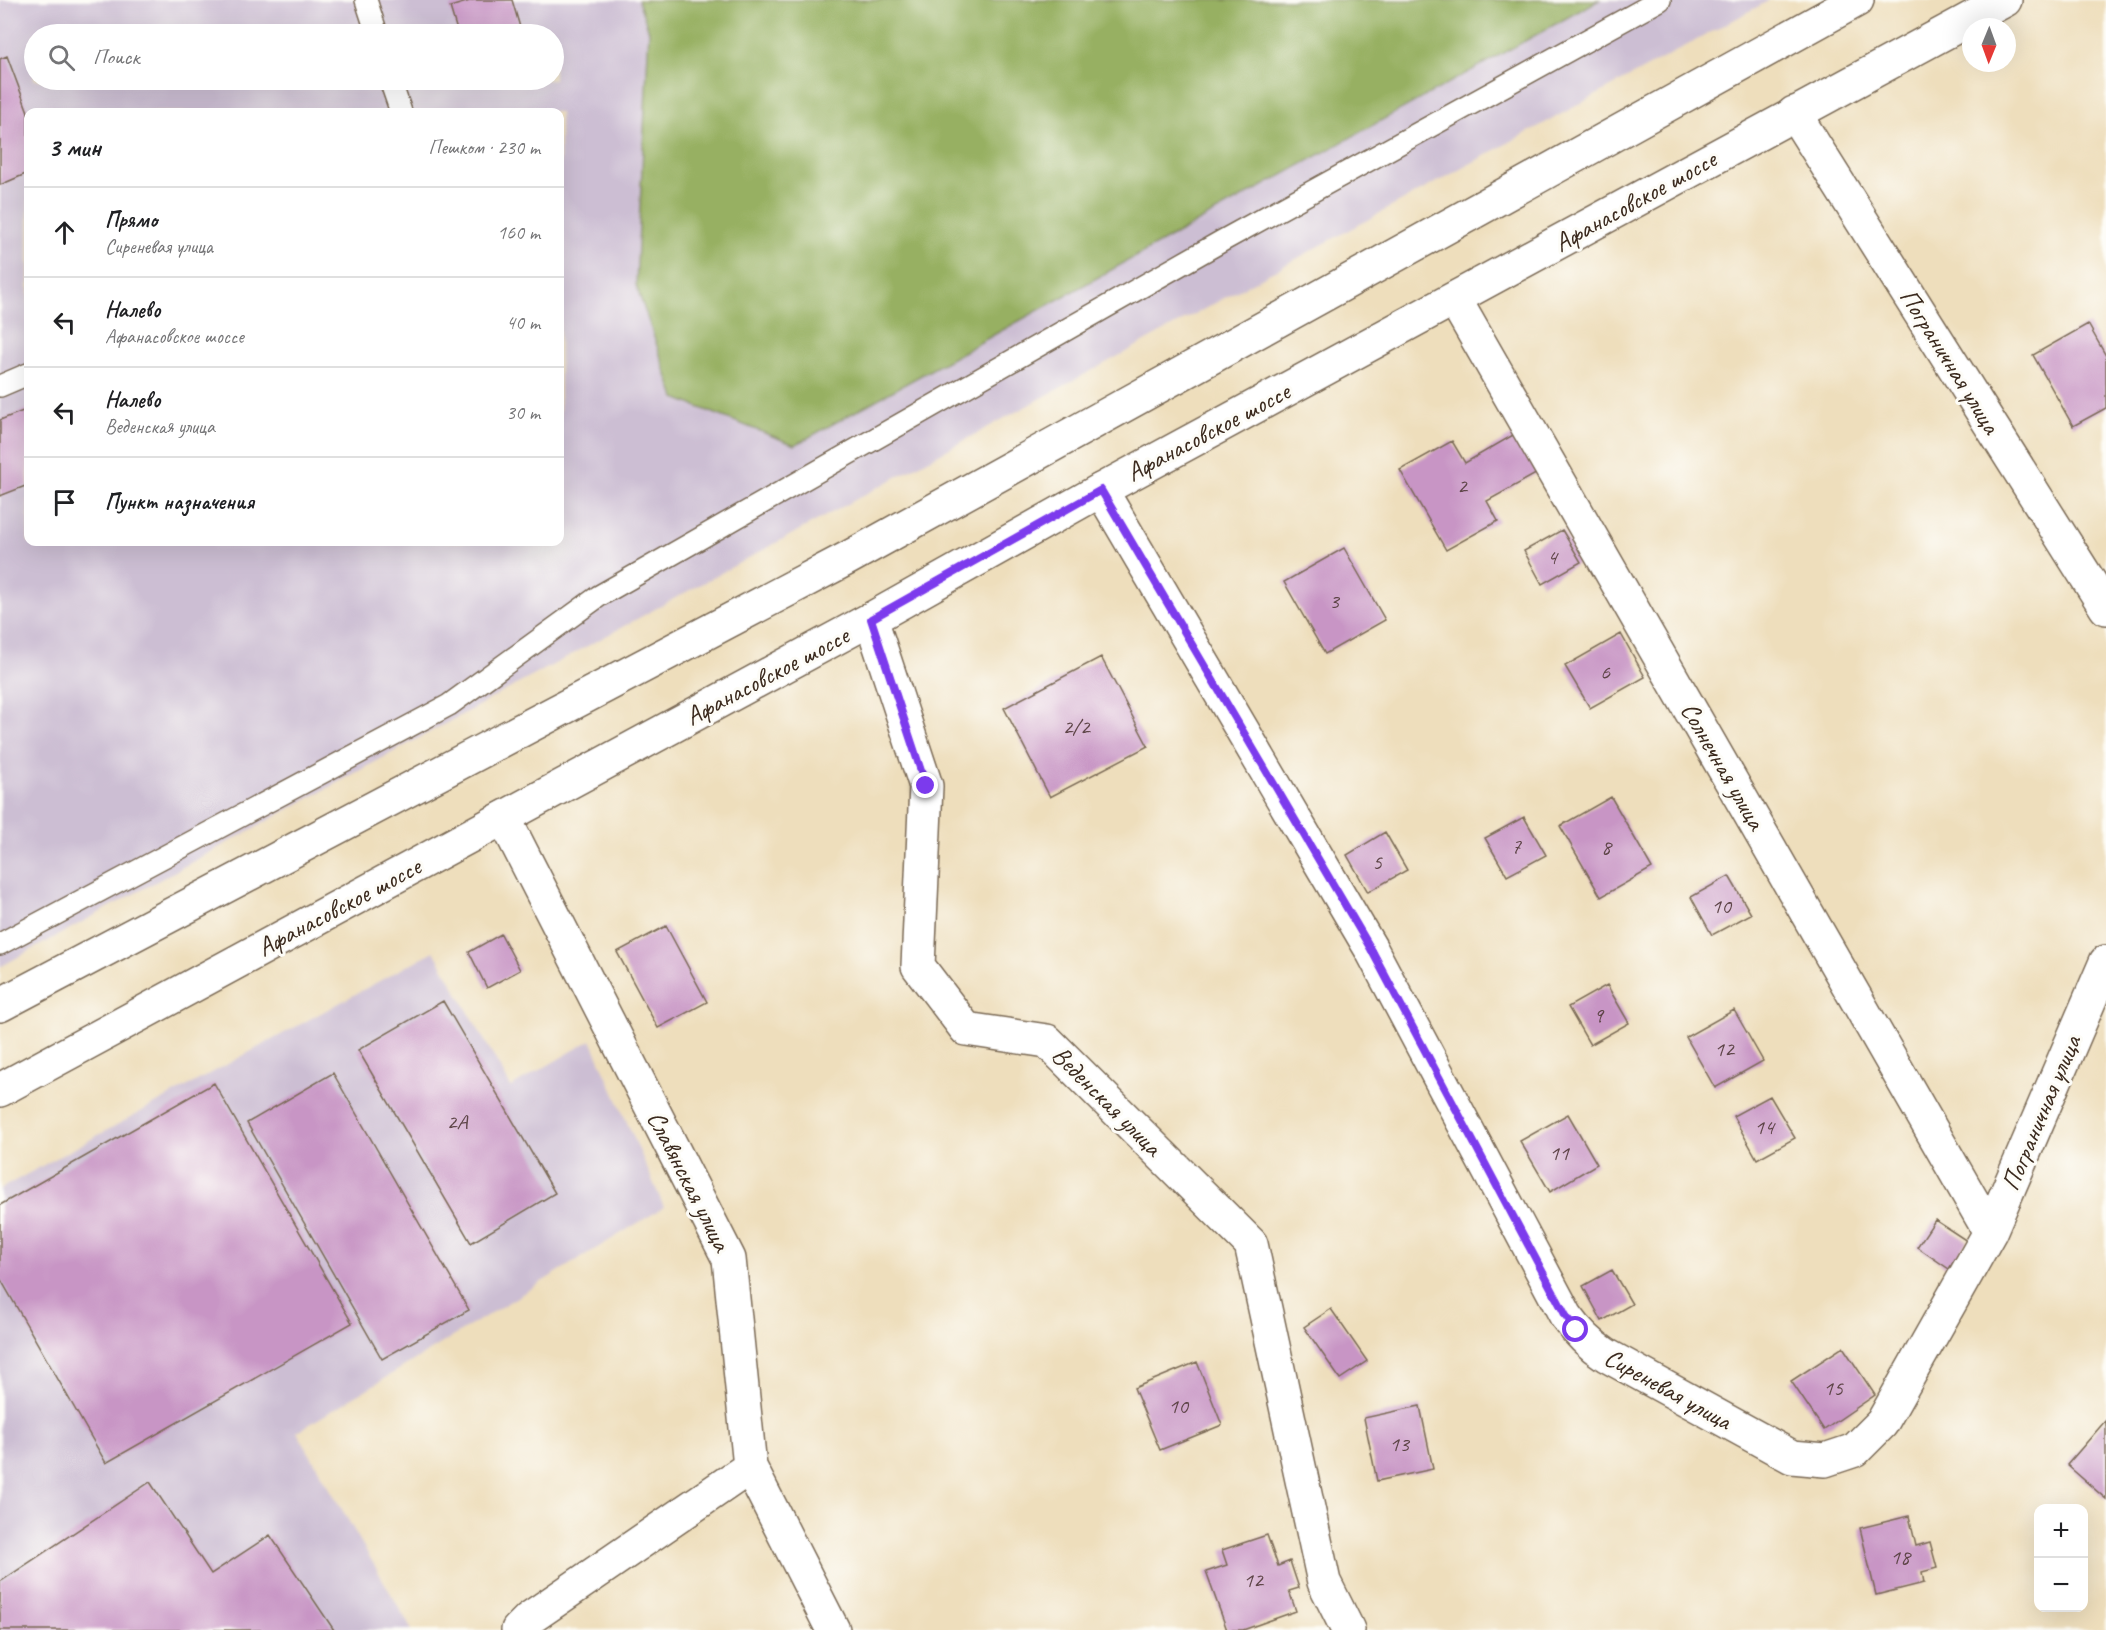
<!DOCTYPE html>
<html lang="ru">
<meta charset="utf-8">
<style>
:root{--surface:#fff;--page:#f6f6f6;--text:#202124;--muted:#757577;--line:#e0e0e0}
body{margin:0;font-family:Caveat,sans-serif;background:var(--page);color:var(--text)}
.controls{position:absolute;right:18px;bottom:18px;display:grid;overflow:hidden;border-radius:12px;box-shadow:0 6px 24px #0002}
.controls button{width:54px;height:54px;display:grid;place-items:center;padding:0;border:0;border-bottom:2px solid var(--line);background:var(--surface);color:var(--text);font:30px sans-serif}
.compass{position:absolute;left:1962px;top:18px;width:54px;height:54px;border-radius:50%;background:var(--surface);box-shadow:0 6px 24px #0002;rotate:181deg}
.stop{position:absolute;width:18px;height:18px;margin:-14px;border:4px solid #7c3aed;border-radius:50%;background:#fff}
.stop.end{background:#7c3aed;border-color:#fff;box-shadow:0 2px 6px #0008}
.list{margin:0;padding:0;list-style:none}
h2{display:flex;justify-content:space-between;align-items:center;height:78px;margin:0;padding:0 24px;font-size:26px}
h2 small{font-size:20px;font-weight:400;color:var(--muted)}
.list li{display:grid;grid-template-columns:39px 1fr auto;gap:18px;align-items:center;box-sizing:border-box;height:90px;padding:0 24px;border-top:2px solid var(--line)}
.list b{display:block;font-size:22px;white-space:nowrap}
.list p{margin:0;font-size:20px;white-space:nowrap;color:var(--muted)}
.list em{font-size:20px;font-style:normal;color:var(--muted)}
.icon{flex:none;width:33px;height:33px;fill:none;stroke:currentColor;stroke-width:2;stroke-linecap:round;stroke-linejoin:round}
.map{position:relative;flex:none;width:2106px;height:1630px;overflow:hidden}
.search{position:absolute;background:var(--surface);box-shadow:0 6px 24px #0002;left:24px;top:24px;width:540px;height:66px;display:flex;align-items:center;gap:15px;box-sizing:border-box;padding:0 21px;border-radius:33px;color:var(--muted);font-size:22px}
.panel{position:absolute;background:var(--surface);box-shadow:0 6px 24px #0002;left:24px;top:108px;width:540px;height:438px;border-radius:12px}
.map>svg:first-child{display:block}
</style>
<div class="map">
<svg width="2106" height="1630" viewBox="0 0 2106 1630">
<rect width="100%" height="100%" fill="#fdfcf7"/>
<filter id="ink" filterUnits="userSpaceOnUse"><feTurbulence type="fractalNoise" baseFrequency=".0167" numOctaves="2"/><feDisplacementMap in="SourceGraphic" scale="12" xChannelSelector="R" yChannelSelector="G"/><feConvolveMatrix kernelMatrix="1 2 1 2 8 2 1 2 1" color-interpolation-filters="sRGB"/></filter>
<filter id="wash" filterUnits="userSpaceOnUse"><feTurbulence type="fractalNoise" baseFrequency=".008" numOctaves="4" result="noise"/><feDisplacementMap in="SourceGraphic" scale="24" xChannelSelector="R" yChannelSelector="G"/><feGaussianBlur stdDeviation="1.35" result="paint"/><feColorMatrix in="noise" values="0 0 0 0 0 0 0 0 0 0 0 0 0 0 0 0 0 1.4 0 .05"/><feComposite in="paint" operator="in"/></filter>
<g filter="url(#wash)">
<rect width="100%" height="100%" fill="#eedebc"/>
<path fill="#ccbed3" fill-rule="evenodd" d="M 0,0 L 1770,0 L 0,967 ZM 34,34 L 554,34 L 554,80 L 34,80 ZM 28,112 L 560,112 L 560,542 L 28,542 Z
M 434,951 L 511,1087 L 591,1040 L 664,1207 L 297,1432 L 412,1630 L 0,1630 L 0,1189 Z"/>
<path fill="#97b062" stroke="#696d40" stroke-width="1.5" d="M 638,0 L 1599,0 L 795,445 L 675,398 L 636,285 L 649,31 Z"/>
<g id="blocks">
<path fill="#c895c5" d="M 473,0 L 512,0 L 522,34 L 458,34 L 450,7 Z
M 7,56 L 28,112 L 28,173 L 0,185 L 0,59 Z
M 2088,324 L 2106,356 L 2106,408 L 2073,426 L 2033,355 Z
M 28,409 L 28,485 L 0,496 L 0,420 Z
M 1520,431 L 1543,470 L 1487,501 L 1498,521 L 1446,550 L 1400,470 L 1452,441 L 1465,463 Z
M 1562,530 L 1581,562 L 1542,584 L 1524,551 Z
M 1344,548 L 1385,620 L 1325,654 L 1284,582 Z
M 1621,634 L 1645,677 L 1590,708 L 1565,666 Z
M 1101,657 L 1148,746 L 1050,797 L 1004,708 Z
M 1611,797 L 1652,868 L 1601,897 L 1560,826 Z
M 1524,817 L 1546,855 L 1507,876 L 1485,838 Z
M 1385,832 L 1407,870 L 1368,892 L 1347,855 Z
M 1729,876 L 1751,914 L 1712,935 L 1691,897 Z
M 666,926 L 707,1002 L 658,1028 L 617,952 Z
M 501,934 L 520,970 L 487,988 L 469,952 Z
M 1607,985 L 1629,1023 L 1590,1045 L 1568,1007 Z
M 443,1001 L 555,1193 L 471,1243 L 358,1050 Z
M 1734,1010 L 1763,1061 L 1715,1088 L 1686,1037 Z
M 333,1073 L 469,1310 L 382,1359 L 247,1123 Z
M 214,1083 L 352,1323 L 106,1463 L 0,1278 L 0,1205 Z
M 1770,1096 L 1795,1138 L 1757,1159 L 1733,1116 Z
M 1568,1114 L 1597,1164 L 1550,1192 L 1520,1141 Z
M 1935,1220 L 1967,1241 L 1949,1269 L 1917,1247 Z
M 1612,1270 L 1632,1304 L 1602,1321 L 1583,1286 Z
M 1331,1309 L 1367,1361 L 1340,1379 L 1304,1327 Z
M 1843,1347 L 1875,1395 L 1824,1430 L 1791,1381 Z
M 1197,1362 L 1222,1425 L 1160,1450 L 1134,1388 Z
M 1420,1406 L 1433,1469 L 1377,1481 L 1364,1418 Z
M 2106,1420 L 2106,1499 L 2067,1465 Z
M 150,1482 L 211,1574 L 270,1535 L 334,1630 L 0,1630 L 0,1582 Z
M 1909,1516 L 1916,1546 L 1930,1542 L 1937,1568 L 1922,1572 L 1924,1583 L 1876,1595 L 1860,1528 Z
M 1267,1535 L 1278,1566 L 1290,1561 L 1299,1588 L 1289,1591 L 1296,1611 L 1243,1630 L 1227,1630 L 1206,1572 L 1227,1565 L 1222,1550 Z"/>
</g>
</g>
<g filter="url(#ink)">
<use href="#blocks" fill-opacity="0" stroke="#7a6955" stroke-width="1.5"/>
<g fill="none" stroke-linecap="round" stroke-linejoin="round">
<defs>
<path id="service" d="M 366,0 L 377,34
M 390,80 L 401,112
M 0,386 L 28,374
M 0,944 L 449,705 L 599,596 L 1222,241 L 1660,0"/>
<path id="minor" d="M 1794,113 L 2106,608
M 1455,300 L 1990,1232
M 1101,490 L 1371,949 L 1566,1316 C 1578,1333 1589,1344 1606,1355 L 1792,1457 L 1825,1460 L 1855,1450 L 1882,1423 L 1990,1232 L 2106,962
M 871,619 L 926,786 L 918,966 L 966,1029 L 1047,1041 L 1251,1244 L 1324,1582 L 1348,1630
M 504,818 L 729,1259 L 750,1467 L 833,1630
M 518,1630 L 530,1618 L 750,1467"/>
<path id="primary" d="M 0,1005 L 848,558 L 1857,0
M 0,1090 L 871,619 L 1101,490 L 2005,0"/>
</defs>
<use href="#service" stroke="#7a6955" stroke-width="24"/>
<use href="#minor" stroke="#7a6955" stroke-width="36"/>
<use href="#primary" stroke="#7a6955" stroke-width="36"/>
<use href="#service" stroke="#fff" stroke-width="21"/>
<use href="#minor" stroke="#fff" stroke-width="33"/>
<use href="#primary" stroke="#fff" stroke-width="33"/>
</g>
</g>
<g fill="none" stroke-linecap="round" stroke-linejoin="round" filter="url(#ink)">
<path stroke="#7c3aed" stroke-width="8" d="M 926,786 L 871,619 L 1101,490 L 1371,949 L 1566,1316 L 1576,1330"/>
</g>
<g text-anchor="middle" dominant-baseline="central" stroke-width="6" stroke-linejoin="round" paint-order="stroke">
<g font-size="22" fill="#5e4548">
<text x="1462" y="486">2</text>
<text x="1552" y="557">4</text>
<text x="1334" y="601">3</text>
<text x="1605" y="672">6</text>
<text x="1076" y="727">2/2</text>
<text x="1516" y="846">7</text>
<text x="1606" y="847">8</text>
<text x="1377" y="862">5</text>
<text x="1721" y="906">10</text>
<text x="1598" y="1015">9</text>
<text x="1724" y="1049">12</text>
<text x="457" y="1122">2А</text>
<text x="1764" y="1127">14</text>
<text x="1559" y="1153">11</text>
<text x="1833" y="1388">15</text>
<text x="1178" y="1406">10</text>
<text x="1399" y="1444">13</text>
<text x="1900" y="1557">18</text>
<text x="1253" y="1580">12</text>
</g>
<g font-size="26" fill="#3b2a1e" stroke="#fdfcf7">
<text transform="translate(1635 201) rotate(-29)">Афанасовское шоссе</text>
<text transform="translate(1950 361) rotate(58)">Пограничная улица</text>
<text transform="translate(1208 432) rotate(-28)">Афанасовское шоссе</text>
<text transform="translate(767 676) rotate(-28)">Афанасовское шоссе</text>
<text transform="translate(1723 766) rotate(60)">Солнечная улица</text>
<text transform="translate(339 907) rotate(-28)">Афанасовское шоссе</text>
<text transform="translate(1107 1101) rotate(45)">Веденская улица</text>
<text transform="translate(2041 1113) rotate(-67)">Пограничная улица</text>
<text transform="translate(689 1181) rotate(63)">Славянская улица</text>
<text transform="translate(1668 1389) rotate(29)">Сиреневая улица</text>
</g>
</g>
</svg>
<div class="controls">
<button>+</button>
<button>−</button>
</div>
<svg class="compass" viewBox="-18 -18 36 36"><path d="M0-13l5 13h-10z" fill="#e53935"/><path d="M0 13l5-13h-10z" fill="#757577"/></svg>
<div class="stop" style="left:1576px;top:1330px"></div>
<div class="stop end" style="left:926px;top:786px"></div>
<div class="search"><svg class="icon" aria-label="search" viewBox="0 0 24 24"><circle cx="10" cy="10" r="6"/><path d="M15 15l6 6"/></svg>Поиск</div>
<section class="panel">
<h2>3 мин<small>Пешком · 230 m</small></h2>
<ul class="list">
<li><svg class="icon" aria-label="ahead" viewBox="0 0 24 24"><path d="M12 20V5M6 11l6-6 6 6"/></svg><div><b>Прямо</b><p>Сиреневая улица</p></div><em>160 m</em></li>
<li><svg class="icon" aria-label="left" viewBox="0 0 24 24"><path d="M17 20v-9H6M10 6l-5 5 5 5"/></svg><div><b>Налево</b><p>Афанасовское шоссе</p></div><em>40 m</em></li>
<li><svg class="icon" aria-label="left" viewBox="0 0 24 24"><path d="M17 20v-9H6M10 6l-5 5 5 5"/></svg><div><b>Налево</b><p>Веденская улица</p></div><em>30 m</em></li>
<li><svg class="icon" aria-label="arrive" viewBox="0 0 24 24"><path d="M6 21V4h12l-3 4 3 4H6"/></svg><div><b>Пункт назначения</b></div></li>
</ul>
</section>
</div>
